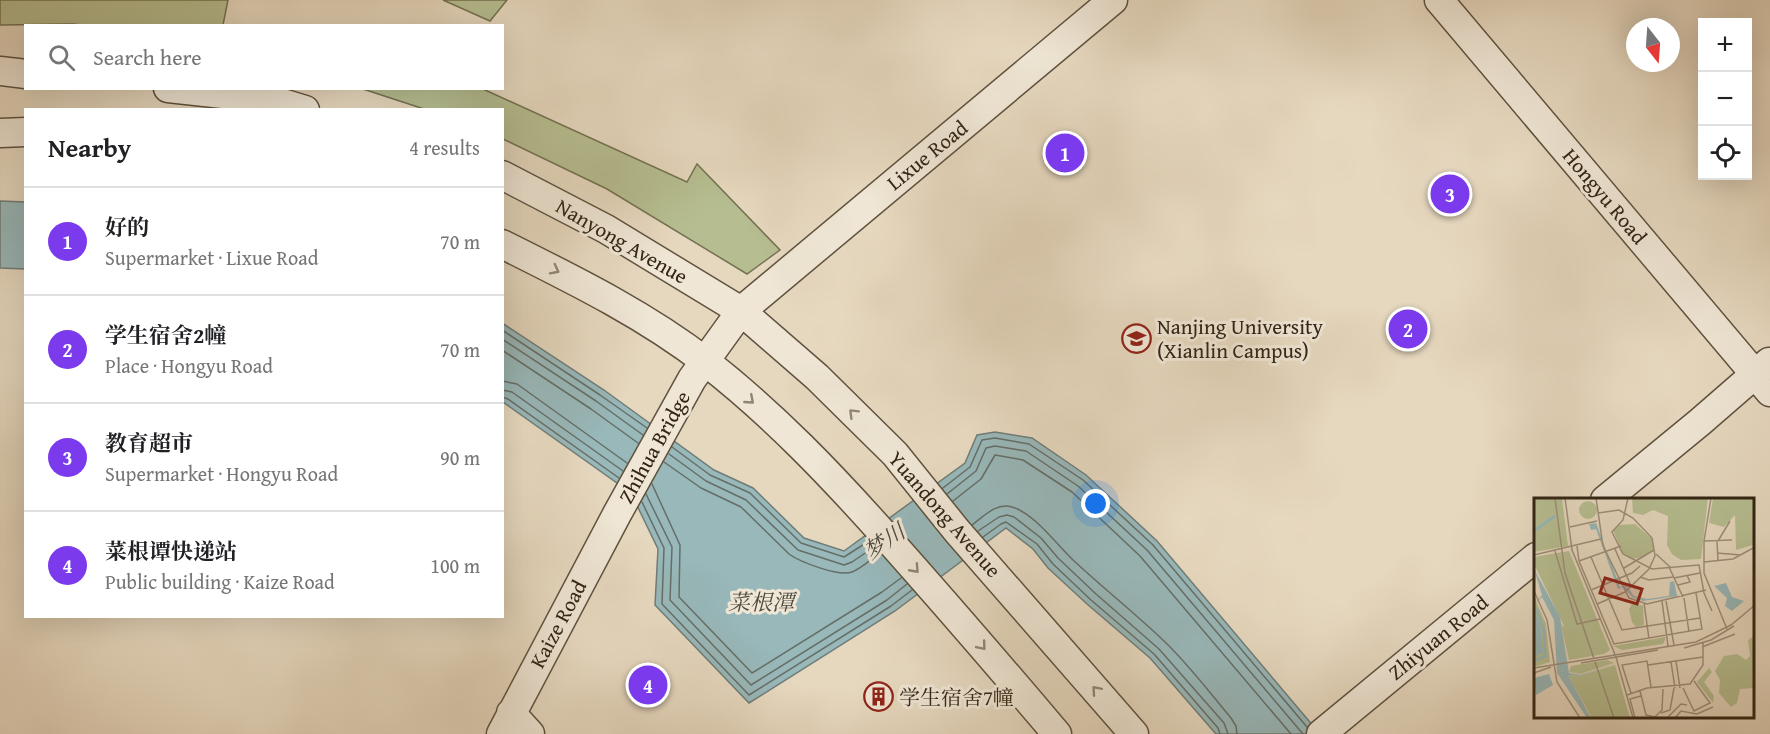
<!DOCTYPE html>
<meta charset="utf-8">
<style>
:root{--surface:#fff;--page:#f2f2f2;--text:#202124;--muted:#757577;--line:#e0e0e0;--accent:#7c3aed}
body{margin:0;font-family:"Gentium Book Plus","Noto Serif SC",serif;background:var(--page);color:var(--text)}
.controls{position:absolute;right:18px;top:18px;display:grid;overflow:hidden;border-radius:0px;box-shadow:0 6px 24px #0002}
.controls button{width:54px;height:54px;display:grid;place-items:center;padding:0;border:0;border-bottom:2px solid var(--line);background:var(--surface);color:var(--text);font:30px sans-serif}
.compass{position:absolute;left:1626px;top:18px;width:54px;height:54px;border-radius:50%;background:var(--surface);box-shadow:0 6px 24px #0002;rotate:163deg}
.you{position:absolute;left:1096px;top:504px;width:21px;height:21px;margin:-15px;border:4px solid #fff;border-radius:50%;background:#1a73e8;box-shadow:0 0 0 9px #1a73e833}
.badge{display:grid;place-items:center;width:39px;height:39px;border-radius:50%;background:var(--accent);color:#fff;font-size:20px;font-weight:700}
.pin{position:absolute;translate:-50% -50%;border:3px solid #fff;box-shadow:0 2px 6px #0006}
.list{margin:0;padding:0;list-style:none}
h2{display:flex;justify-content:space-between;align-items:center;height:78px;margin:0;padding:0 24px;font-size:26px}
h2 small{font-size:20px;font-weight:400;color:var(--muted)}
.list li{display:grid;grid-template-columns:39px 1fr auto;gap:18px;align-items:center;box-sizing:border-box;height:108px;padding:0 24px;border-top:2px solid var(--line)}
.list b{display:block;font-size:22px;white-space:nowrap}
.list p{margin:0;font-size:20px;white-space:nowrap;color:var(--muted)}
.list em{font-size:20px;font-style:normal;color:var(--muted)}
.icon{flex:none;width:33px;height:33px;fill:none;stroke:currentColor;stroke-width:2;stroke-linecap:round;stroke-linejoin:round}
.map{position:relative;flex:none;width:1770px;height:734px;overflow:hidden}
.search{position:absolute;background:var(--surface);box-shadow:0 6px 24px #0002;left:24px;top:24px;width:480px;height:66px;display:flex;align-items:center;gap:15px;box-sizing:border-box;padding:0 21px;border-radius:0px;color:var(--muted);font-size:22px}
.panel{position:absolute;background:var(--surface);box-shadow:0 6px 24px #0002;left:24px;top:108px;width:480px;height:510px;border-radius:0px}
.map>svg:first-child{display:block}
</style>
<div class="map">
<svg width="1770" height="734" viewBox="0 0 1770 734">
<rect width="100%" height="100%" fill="#e6d8bf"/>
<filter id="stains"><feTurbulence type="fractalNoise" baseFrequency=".00333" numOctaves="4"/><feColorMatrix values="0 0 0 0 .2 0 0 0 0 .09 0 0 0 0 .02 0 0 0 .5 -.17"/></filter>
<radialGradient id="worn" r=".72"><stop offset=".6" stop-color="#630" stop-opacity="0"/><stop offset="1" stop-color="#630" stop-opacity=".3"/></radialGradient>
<path fill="#b6be91" stroke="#747252" stroke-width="1.5" d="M 0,0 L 228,0 L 223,25 L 90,26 L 73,24 L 0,25 Z
M 443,0 L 507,0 L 490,21 Z
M 363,89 L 483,89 L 687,182 L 697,164 L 780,250 L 747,274 L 607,189 L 503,139 L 502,110 L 424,109 Z"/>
<path fill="#98b8ba" stroke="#6f7d78" stroke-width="1.5" d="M 0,201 L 25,202 L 25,269 L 0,268 Z
M 502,323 L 604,390 L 714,470 L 753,488 L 804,538 L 844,551 L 965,463 L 977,435 L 995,432 L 1032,438 L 1086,475 L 1157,541 L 1320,734 L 1216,734 L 1150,658 L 1087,604 L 1048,568 L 1033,549 L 1006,528 L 895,611 L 749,703 L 655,605 L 658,549 L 631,493 L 503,402 Z"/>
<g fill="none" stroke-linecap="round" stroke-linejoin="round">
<path stroke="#656e67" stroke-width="1.5" d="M 502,330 L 600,395 L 647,428
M 502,339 L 596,401 L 643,435
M 502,350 L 591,409 L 638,443
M 502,381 L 517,384 L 627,463
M 502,390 L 512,392 L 623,471
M 502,397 L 508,399 L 619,478
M 672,447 L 710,475 L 750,493 L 801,543 L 844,557 L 869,541
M 669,454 L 706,481 L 746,500 L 798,550 L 844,565 L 852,562 L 874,547
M 664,462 L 701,488 L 741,507 L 789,554 C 800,562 839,577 852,572 C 862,568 871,559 880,553
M 652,484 L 680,545 L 679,597 L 752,673 L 882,592 L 901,578
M 943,488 L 970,467 L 982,440 L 995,438 L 1029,444 L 1083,480 L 1153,545 L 1307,727
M 646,494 L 672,547 L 670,600 L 751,685 L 887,600 L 907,584
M 947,494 L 976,471 L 986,448 L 995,446 L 1026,451 L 1078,486 L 1147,550 L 1303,734
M 953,501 L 981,479 L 995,455 L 1023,460 L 1072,492 L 1140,556 L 1291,734
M 642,502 L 664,548 L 662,604 L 749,695 L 891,606 L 912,590
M 972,525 C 984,516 997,502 1012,507 C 1034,513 1057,545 1073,560 C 1103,588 1136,614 1165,642 C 1189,665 1210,693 1231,718 L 1236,726 L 1237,734
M 978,531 L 999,517 L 1007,515 L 1014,517 L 1041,538 L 1058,558 L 1096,594 L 1159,649 L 1224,723 L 1228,734
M 983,537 L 1001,524 L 1006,522 L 1037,544 L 1053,564 L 1091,600 L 1154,654 L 1218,728 L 1220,734"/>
<defs>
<path id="minor" d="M 1439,0 L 1770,392
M 0,71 L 26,74
M 168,88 L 269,99 L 305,110
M 0,133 L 26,132
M 502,175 L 606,229 L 741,311 L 817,377 L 895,454 L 957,531 L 1134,734
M 502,244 C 572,279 644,314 706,362 C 773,414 832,476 888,539 C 945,603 1001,668 1057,734
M 1605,500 L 1700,422 L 1769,362
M 511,713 L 530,734
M 501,734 L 617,514 L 692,379 L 741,311 L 1113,0
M 1321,734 L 1536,557"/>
</defs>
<use href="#minor" stroke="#5f523f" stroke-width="31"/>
<use href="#minor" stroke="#efe6d5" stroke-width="28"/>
</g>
<defs><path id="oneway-chevron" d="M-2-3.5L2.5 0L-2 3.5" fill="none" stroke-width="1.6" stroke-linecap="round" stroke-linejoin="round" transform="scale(1.5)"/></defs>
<g stroke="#908674">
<use href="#oneway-chevron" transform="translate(555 270) rotate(27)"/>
<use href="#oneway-chevron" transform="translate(750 400) rotate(41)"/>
<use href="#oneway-chevron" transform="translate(853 413) rotate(-135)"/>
<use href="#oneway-chevron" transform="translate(915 569) rotate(48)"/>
<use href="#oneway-chevron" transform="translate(982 646) rotate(50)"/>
<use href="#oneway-chevron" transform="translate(1096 690) rotate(-131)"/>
</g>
<defs>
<symbol id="university-ring" viewBox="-11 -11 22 22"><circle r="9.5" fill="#efe6d5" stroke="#8f2418" stroke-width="1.5"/><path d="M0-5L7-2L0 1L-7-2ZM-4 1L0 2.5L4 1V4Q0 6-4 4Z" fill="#8f2418"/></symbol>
<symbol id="building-ring" viewBox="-11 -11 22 22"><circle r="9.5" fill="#efe6d5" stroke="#8f2418" stroke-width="1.5"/><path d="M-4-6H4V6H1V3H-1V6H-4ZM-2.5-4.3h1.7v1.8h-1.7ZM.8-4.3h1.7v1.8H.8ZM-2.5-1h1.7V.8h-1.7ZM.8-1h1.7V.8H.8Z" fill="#8f2418"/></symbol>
</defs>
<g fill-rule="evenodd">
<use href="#university-ring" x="1120" y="322" width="33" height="33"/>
<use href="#building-ring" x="862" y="680" width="33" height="33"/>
</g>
<g text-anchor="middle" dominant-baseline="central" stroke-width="6" stroke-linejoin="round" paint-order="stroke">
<g font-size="21" fill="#322514" stroke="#efe6d5">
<text transform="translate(927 155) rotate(-39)">Lixue Road</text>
<text transform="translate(1605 196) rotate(50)">Hongyu Road</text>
<text transform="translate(622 241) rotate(30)">Nanyong Avenue</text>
<text transform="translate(654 447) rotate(-61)">Zhihua Bridge</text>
<text transform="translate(945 514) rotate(49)">Yuandong Avenue</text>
<text transform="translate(558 624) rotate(-62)">Kaize Road</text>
<text transform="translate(1438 637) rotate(-39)">Zhiyuan Road</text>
</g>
<g font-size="21" fill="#322514" stroke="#efe6d5" text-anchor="start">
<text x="1157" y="326">Nanjing University<tspan x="1157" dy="24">(Xianlin Campus)</tspan></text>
<text x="899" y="697">学生宿舍7幢</text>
</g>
<g font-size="22" font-style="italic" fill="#4c4a3e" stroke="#efe6d5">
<text transform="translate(884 541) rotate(-34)">梦川</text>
<text x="761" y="602">菜根潭</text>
</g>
</g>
<g transform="translate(1534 498)">
<rect width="220" height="220" fill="#e6d8bf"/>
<path d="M 0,0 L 28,0 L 34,48 L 0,54 ZM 98,0 L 174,0 L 167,61 L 147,62 L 138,56 L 133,47 L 134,18 L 119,12 L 109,17 L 99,15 ZM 179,0 L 220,0 L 219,47 L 202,52 L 201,17 L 190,29 L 175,25 ZM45 12a9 9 0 1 1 18 0a9 9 0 1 1-18 0ZM 101,26 L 118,41 L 120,51 L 110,59 L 98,61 L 88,54 L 79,32 L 85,27 ZM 35,53 L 76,152 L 70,156 L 35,162 L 27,126 L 31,130 L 0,66 L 0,59 ZM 0,98 L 12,126 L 16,164 L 0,169 ZM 99,104 L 109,108 L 110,127 L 102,129 L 98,124 L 95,111 ZM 220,138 L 220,190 L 206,191 L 203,205 L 197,209 L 185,195 L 186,182 L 181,173 L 190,158 L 203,156 L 212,162 L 216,158 L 214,142 ZM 132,139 L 129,146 L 88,152 L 79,148 ZM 73,162 L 80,165 L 46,176 L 35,174 L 37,168 ZM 81,167 L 96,220 L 58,220 L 34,177 L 46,178 ZM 175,170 L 178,174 L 170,184 L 180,198 L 179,205 L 163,184 Z" fill="#b6be91"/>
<path d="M 62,25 L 86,89 L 92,87 L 100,98 L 113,101 L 135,98 L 136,84 L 140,83 L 143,98 L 109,103 L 98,99 L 89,89 L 84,91 L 62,31 L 57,32 L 55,26 ZM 0,71 L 26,119 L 35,175 L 46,177 L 81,166 L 46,178 L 34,177 L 57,220 L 53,220 L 23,175 L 20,122 L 8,99 L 0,107 L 8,97 ZM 192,85 L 198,99 L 210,103 L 198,113 L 191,108 L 193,100 L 180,88 ZM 0,114 L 6,126 L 9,154 L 0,160 ZM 15,176 L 19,187 L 2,197 L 0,180 Z" fill="#98b8ba"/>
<path fill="none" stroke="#98b8ba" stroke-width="3" d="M 0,33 L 21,18M 0,163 L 11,158 L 10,133 L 2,110"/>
<path fill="none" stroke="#9e907b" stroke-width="1.5" d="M 21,0 L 31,75 L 80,220M 31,0 L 38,52 L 82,159 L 99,220M 62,0 L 69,48 L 95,100 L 113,106 L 172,92M 94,0 L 89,22 L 78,34 L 89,56 L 118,71 L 165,67 L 170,95 L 178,113M 177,0 L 170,43 L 170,75 L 193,131M 36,29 L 63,23M 170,43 L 198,42M 183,43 L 184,63M 184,43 L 196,23M 43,48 L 45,63 L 80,146 L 168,131 L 162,95M 81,51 L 97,88M 21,53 L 43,126 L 66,121M 183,55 L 207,57M 122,56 L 136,69M 0,57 L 67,41M 57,59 L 88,132 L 166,120M 45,63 L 87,48M 170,64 L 199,61 L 221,49M 135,69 L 149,99M 90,70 L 120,52M 106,79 L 115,82 L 139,79M 140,80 L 166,75M 144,87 L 156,84 L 153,77M 57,92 L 98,75 L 106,68M 0,93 L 13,122 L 23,184 L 46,220M 150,100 L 155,134M 128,103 L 134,148M 132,103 L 140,147M 110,105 L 115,141M 63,106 L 91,94 L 115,71 L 121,58 L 118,40 L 99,20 L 85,12 L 64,15M 168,149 L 201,136M 150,150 L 177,142 L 200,128M 142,163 L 146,190M 137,164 L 141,190M 47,165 L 124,152M 114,167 L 169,159M 0,170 L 162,144 L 197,127 L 221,107M 0,175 L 17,169M 149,190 L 160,213 L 176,205 L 160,183M 106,193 L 112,217 L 121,219 L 128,212 L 129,191M 97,195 L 88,167 L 113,163 L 117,189M 93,197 L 113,190 L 156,186 L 169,167 L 169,145M 127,215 L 136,212 L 140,190M 101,220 L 96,201 L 107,198M 133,220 L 147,206 L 153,207M 141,220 L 147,213 L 163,216 L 179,209"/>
<path fill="#8f2418" fill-opacity="0.15" stroke="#8f2418" stroke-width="3" d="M 71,80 L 108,91 L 103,106 L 66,95 Z"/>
<rect width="220" height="220" fill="none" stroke="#322514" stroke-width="3"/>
</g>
<rect width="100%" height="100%" filter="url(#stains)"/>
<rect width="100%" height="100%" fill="url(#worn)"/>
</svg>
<div class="controls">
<button>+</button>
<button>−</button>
<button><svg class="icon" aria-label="locate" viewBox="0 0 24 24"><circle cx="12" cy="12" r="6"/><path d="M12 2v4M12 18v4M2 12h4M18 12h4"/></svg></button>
</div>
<svg class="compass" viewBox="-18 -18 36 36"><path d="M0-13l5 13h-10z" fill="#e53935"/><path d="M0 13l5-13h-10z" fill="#757577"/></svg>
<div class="you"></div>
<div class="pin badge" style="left:1065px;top:153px">1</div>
<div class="pin badge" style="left:1408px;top:329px">2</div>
<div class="pin badge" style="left:1450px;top:194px">3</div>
<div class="pin badge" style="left:648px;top:685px">4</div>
<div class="search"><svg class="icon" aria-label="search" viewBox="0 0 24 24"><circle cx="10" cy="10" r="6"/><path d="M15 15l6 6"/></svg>Search here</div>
<section class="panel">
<h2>Nearby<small>4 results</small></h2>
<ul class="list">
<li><span class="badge">1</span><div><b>好的</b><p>Supermarket · Lixue Road</p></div><em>70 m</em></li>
<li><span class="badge">2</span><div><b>学生宿舍2幢</b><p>Place · Hongyu Road</p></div><em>70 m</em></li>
<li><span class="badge">3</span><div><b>教育超市</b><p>Supermarket · Hongyu Road</p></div><em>90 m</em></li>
<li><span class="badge">4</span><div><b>菜根谭快递站</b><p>Public building · Kaize Road</p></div><em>100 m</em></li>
</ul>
</section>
</div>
